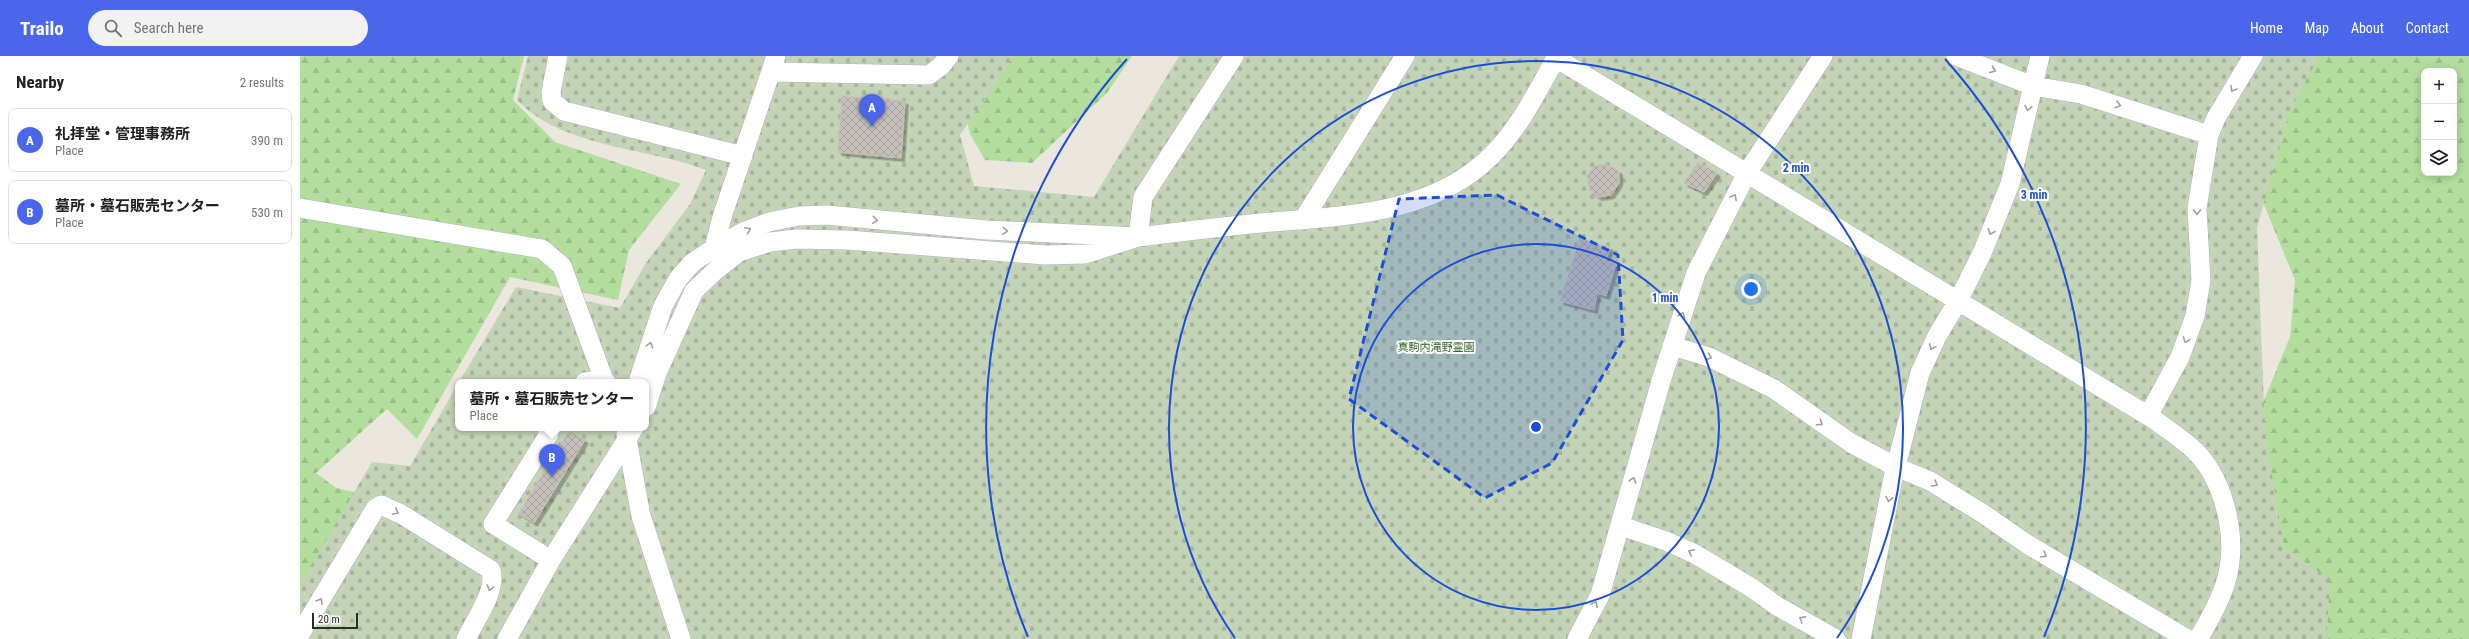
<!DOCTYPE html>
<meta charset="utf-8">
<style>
:root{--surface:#fff;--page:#f2f2f2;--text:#202124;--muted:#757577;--line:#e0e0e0;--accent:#4a67ec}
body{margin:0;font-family:"Roboto Condensed","Noto Sans JP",sans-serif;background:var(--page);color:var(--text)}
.controls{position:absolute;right:12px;top:12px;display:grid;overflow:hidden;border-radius:8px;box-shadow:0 2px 10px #0003}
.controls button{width:36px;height:36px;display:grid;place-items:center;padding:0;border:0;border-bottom:1px solid var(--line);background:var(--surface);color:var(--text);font:20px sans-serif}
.scale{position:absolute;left:12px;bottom:10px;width:46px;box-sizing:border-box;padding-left:4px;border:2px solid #2a2a2a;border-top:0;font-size:11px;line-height:14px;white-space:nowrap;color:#2a2a2a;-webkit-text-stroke:3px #fff;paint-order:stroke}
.you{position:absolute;left:1451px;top:233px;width:14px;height:14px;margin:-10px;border:3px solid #fff;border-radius:50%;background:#1a73e8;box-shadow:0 0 0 6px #1a73e833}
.badge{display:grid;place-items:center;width:26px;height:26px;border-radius:50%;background:var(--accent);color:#fff;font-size:13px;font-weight:700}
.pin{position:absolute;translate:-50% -33px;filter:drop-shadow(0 1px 2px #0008)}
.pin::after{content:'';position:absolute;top:21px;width:14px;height:12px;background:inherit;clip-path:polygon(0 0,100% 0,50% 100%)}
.popup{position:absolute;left:155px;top:323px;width:194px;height:52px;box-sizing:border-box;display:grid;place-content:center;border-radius:8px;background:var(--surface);filter:drop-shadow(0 1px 3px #0005);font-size:13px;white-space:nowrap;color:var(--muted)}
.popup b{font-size:15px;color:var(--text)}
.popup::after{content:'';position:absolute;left:50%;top:100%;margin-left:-8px;border:8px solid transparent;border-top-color:var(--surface)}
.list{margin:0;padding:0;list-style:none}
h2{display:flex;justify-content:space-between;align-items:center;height:52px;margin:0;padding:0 16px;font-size:17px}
h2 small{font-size:13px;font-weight:400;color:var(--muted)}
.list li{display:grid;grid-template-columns:26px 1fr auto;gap:12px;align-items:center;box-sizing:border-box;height:64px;margin:0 8px 8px;padding:0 8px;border:1px solid var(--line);border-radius:8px}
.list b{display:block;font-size:15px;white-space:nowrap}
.list p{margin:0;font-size:13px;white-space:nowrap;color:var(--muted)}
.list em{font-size:13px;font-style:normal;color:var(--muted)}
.icon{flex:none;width:22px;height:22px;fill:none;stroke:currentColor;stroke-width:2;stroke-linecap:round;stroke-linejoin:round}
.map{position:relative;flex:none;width:2169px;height:583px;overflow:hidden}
header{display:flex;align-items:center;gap:24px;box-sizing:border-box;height:56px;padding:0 20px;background:var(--accent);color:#fff}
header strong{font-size:19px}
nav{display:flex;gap:22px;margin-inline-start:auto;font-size:14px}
.search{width:280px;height:36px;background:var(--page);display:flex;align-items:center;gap:10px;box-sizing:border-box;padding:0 14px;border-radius:22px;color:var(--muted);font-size:15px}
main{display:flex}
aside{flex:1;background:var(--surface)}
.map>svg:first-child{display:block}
</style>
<header>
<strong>Trailo</strong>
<div class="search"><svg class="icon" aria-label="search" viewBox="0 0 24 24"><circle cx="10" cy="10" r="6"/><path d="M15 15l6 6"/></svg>Search here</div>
<nav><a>Home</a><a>Map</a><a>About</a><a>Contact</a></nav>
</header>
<main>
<aside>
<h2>Nearby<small>2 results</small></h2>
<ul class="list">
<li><span class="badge">A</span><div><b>礼拝堂・管理事務所</b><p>Place</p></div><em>390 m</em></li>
<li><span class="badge">B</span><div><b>墓所・墓石販売センター</b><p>Place</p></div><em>530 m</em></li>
</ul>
</aside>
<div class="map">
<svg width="2169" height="583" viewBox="0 0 2169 583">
<defs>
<pattern id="forest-firs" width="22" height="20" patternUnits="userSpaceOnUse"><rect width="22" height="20" fill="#b3de9e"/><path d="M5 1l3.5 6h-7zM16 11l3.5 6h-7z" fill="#9abf88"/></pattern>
<pattern id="cemetery-stones" width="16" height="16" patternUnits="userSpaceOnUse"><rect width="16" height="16" fill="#c4d4b6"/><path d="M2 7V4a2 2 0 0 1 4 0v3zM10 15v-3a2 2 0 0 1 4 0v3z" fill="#a9b69d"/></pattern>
<pattern id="building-cross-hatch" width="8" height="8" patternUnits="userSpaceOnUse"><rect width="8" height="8" fill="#c4bfba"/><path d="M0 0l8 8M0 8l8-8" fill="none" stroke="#a9a4a0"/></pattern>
<filter id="shadow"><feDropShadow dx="3.5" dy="3.5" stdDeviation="0" flood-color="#0004"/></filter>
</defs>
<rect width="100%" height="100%" fill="#ebe6de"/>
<path fill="url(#forest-firs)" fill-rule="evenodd" d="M 0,0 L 224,0 L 213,44 L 255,86 L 381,128 L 329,194 L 318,244 L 210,221 L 117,383 L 87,353 L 16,417 L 36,432 L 136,454 L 0,583 Z
M 676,0 L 832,0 L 807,37 L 732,107 L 685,104 L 670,78 L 665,56 Z
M 1970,0 L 2169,0 L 2169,583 L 1955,583 L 1926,436 L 1990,281 L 1995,224 L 1948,110 ZM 2124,15 L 2154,15 L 2154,117 L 2124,117 Z"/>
<path fill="url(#cemetery-stones)" d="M 228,0 L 714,0 L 660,79 L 674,130 L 794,141 L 879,0 L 2019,0 L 1990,54 L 1957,172 L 1965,376 L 1984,491 L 2030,524 L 2027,574 L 2023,583 L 0,583 L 0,528 L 72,406 L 110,410 L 158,328 L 158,372 L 346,372 L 346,326 L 159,326 L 216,231 L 320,252 L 346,207 L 390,148 L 406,114 C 346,91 263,92 217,44 Z"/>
<path fill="url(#building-cross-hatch)" stroke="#c7c1b7" filter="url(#shadow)" d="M 542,40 L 605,45 L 601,102 L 538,96 Z
M 1398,106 L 1417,117 L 1404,136 L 1384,127 Z
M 1306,108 L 1319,115 L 1319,127 L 1311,139 L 1298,141 L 1290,135 L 1287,120 L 1294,110 Z
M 1280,183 L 1310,191 L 1306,205 L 1316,208 L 1306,240 L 1297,237 L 1294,254 L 1260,245 Z
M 269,375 L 285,384 L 234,467 L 219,457 Z"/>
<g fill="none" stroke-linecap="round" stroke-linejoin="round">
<defs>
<path id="minor" d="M 258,0 L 251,36 L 252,45 L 264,55 L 443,100
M 934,0 L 843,141 L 838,181 C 879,176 920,171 961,167 C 1039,160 1131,160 1191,100 C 1219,73 1238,34 1257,0
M 1656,0 L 1733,30 L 1781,38 L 1909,79
M 1256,2 L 1855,364 C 1869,375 1886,385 1898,398 C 1926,429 1938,485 1926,525 C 1920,546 1909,565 1898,583
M 471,16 L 629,19 L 641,10 L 649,0
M 0,152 L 242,193 L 262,210 L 304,324
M 1003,164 L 1105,0
M 419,197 L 414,192 L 422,161 L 476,0
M 1372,290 L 1409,301 L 1474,333 L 1551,387 L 1596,411 L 1630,425 L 1682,457 L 1727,488 L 1887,583
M 285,326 L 304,324 L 306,326
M 338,326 L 363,250 L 378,223 L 392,207 L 414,192 L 443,176 L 469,166 L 499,160 L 527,159 L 687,174 L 838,181 L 785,198 L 745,199 L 547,184 L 497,183 L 470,186 L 439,196 L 416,214 L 394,235 L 357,317 L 346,351
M 1848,360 L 1880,301 L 1895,260 L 1901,224 L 1897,152 L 1909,79 L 1916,62 L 1953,0
M 247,372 L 249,378 L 193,468 L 251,504
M 326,378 L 341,460 L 381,583
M 1321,470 L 1366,485 L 1395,498 L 1452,532 L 1477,550 L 1536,583
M 0,578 L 75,453 L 81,449 L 101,458 L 191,514 C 197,535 175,564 166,583
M 207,583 L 251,504 L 334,372
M 1277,583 L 1300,539 L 1361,325 L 1396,217 L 1447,117 L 1523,0
M 1561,583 L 1593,422 L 1620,317 L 1637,280 L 1658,245 L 1682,197 L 1710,128 L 1740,0"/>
</defs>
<use href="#minor" stroke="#b1b4bd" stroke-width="20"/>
<use href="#minor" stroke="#fff" stroke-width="19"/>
</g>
<defs><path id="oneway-chevron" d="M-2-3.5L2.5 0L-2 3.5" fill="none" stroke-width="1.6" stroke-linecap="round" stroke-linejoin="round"/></defs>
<g stroke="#9f9f9f">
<use href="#oneway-chevron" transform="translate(1693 14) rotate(21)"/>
<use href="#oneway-chevron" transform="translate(1933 33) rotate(121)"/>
<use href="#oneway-chevron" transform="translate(1818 49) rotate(16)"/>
<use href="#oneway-chevron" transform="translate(1728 52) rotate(104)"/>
<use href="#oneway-chevron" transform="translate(1434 141) rotate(-62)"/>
<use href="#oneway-chevron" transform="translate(1897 156) rotate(90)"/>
<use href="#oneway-chevron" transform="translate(575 164) rotate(5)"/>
<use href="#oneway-chevron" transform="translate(448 174) rotate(-21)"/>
<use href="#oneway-chevron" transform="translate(705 175) rotate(3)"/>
<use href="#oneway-chevron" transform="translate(1691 176) rotate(112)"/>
<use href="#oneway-chevron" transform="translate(1382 259) rotate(-72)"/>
<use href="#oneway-chevron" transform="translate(1886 284) rotate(111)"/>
<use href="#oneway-chevron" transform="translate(350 289) rotate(-73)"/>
<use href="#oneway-chevron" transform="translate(1632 291) rotate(114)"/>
<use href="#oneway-chevron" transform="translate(1409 301) rotate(21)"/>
<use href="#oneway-chevron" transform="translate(1520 367) rotate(34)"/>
<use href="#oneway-chevron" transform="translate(1333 424) rotate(-74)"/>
<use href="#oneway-chevron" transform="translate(1635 428) rotate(30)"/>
<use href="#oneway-chevron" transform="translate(1589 443) rotate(101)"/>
<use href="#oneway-chevron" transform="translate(96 456) rotate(25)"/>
<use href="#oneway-chevron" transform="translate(1391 496) rotate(-155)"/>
<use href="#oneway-chevron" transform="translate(1744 499) rotate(31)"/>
<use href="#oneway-chevron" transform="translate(190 532) rotate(108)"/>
<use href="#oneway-chevron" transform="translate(20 545) rotate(-59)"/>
<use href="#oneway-chevron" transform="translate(1295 548) rotate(-62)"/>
<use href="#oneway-chevron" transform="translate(1502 563) rotate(-151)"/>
</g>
<path fill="#1d4ed8" fill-opacity="0.2" stroke="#1d4ed8" stroke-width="3" stroke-dasharray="8 5" stroke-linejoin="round" d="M 1197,139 L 1318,199 L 1323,284 L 1252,407 L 1185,442 L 1049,343 L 1099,143 Z"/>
<g fill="none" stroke="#1d4ed8" stroke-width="2">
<circle cx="1236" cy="371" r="183"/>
<path d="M935 582A367 367 0 1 1 1537 582"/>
<path d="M728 581A550 550 0 0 1 827 3M1645 3A550 550 0 0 1 1744 581"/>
</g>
<g text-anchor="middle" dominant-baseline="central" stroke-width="4" stroke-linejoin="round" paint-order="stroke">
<g font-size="11" fill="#2d6220" stroke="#fff">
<text x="1136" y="291">真駒内滝野霊園</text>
</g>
</g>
<circle cx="1236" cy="371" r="6" fill="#1d4ed8" stroke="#fff" stroke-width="2"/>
<g font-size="12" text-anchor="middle" font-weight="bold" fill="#1d4ed8" stroke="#fff" stroke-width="4" stroke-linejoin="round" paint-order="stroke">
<text x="1496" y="116">2 min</text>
<text x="1734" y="143">3 min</text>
<text x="1365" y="246">1 min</text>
</g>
</svg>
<div class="controls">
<button>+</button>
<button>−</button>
<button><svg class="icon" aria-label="layers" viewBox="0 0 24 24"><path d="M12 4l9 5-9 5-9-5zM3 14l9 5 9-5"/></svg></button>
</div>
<div class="scale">20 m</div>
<div class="you"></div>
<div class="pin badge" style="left:572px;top:71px">A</div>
<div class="pin badge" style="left:252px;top:421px">B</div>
<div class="popup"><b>墓所・墓石販売センター</b>Place</div>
</div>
</main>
